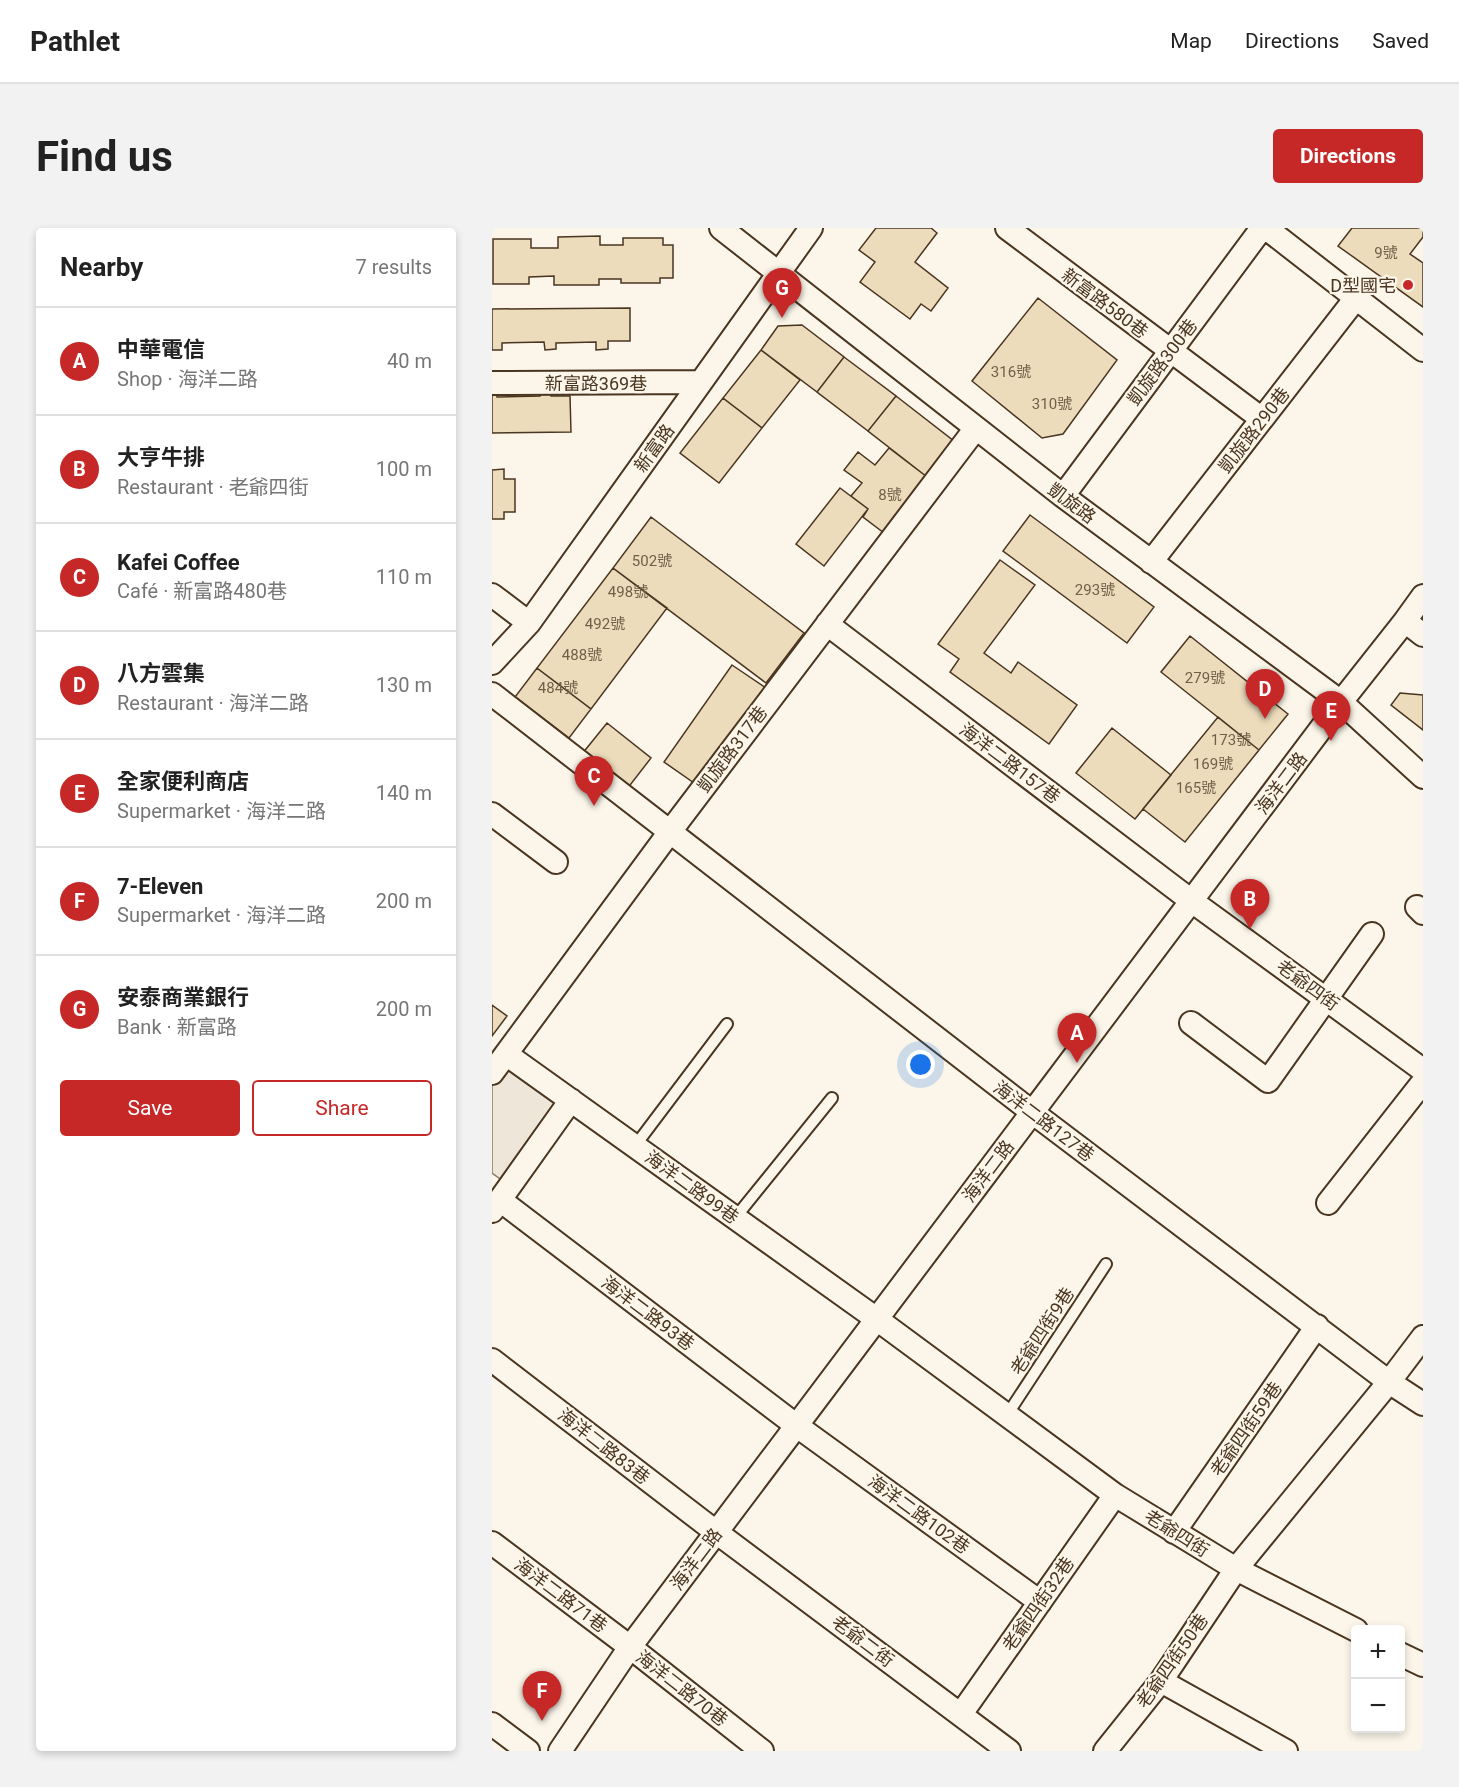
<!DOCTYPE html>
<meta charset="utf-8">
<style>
:root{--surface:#fff;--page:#f2f2f2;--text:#222;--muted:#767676;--line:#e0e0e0;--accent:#c62828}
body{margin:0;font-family:Roboto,"Noto Sans TC",sans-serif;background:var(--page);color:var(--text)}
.controls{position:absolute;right:18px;bottom:18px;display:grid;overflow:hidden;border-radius:6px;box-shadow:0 3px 9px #0003}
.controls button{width:54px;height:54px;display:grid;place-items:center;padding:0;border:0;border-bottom:2px solid var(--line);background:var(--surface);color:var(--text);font:30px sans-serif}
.you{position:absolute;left:429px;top:837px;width:21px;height:21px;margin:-15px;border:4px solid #fff;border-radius:50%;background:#1a73e8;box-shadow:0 0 0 9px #1a73e833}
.badge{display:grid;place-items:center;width:39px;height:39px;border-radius:50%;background:var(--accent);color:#fff;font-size:20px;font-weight:700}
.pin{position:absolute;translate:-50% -50px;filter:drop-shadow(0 2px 3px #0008)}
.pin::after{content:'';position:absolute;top:32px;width:21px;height:18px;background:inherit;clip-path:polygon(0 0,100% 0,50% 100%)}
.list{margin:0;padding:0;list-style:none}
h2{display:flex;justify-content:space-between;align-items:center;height:78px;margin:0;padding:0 24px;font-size:26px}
h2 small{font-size:20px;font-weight:400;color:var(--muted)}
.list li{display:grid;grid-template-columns:39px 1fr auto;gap:18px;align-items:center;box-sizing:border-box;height:108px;padding:0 24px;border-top:2px solid var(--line)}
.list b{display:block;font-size:22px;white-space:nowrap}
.list p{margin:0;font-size:20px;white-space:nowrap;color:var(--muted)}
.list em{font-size:20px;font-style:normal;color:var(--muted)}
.actions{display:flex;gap:12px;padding:18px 24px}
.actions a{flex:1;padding:14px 0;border:2px solid var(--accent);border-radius:6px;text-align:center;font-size:21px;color:var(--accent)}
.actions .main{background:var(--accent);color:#fff}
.map{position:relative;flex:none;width:931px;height:1523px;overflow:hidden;border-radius:6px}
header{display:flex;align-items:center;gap:36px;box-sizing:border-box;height:84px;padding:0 30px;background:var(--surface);border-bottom:2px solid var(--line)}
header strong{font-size:28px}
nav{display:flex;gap:33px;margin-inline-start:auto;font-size:21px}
.intro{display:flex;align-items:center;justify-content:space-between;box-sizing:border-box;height:144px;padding:0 36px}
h1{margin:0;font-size:42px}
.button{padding:15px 27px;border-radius:6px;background:var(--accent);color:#fff;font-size:21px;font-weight:700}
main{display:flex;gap:36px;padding:0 36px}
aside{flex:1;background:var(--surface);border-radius:6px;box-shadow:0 3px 9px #0003}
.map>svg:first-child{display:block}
</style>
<header>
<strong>Pathlet</strong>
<nav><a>Map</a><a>Directions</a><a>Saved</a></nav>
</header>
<div class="intro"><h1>Find us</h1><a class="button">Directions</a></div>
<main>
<aside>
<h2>Nearby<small>7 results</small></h2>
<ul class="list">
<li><span class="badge">A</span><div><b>中華電信</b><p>Shop · 海洋二路</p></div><em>40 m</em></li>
<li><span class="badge">B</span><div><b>大亨牛排</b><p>Restaurant · 老爺四街</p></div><em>100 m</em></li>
<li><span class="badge">C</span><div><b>Kafei Coffee</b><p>Café · 新富路480巷</p></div><em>110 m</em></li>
<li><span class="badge">D</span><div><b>八方雲集</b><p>Restaurant · 海洋二路</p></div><em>130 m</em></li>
<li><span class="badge">E</span><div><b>全家便利商店</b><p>Supermarket · 海洋二路</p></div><em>140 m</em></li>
<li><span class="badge">F</span><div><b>7-Eleven</b><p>Supermarket · 海洋二路</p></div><em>200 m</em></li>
<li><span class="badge">G</span><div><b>安泰商業銀行</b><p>Bank · 新富路</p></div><em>200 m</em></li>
</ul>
<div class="actions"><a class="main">Save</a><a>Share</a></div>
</aside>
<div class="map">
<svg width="931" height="1523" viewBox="0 0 931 1523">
<rect width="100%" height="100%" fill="#fbf6e9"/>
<path fill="#ede6d9" stroke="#887966" stroke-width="1.5" d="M 15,836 L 69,875 L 11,953 L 0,945 L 0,856 Z"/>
<path fill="#ecdcbc" stroke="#4a3520" stroke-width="1.5" d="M 384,0 L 439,0 L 445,5 L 423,34 L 456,60 L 439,83 L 429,76 L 418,91 L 368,54 L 383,34 L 367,22 Z
M 860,0 L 931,0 L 931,9 L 918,26 L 931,35 L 931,79 L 846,18 Z
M 108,8 L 108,17 L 131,17 L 131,10 L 171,10 L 171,17 L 181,17 L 181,50 L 168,50 L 168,55 L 129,55 L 129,51 L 107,51 L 107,57 L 62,57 L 62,48 L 37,49 L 37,56 L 1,56 L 1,11 L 39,11 L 39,20 L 66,20 L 66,9 Z
M 546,70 L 625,132 L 571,206 L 550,210 L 480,153 Z
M 138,80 L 138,113 L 116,113 L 116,121 L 104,122 L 104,114 L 64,115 L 64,121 L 53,122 L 52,114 L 10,115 L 10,122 L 0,122 L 0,81 Z
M 310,97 L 352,129 L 325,164 L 269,122 L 286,98 Z
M 269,122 L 308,152 L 270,200 L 231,170 Z
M 352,129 L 404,168 L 376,203 L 325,164 Z
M 48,161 L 59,161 L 59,168 L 78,168 L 79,204 L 0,205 L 0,162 L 5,162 L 5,169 L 48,168 Z
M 404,168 L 467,217 L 439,252 L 376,203 Z
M 231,170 L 270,200 L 227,255 L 188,225 Z
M 397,220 L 439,252 L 396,308 L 371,289 L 376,281 L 359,268 L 370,255 L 352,242 L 366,224 L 383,237 Z
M 12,241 L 12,251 L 23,251 L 23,284 L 12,284 L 12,291 L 0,291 L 0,242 Z
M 348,260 L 376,281 L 332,338 L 304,316 Z
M 538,287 L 662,379 L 635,415 L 511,323 Z
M 159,289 L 312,405 L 274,455 L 121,340 Z
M 508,332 L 543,357 L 492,425 L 519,445 L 526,434 L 585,477 L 557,516 L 458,444 L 467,431 L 446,416 Z
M 121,340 L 175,380 L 99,481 L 45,440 Z
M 698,408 L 796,486 L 767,522 L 669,444 Z
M 240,437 L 274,460 L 205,557 L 172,534 Z
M 45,440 L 99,481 L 77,510 L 23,469 Z
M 908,465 L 931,467 L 931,502 L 899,477 Z
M 726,489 L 767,522 L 693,614 L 651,581 Z
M 115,495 L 159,530 L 135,561 L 90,526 Z
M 620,500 L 679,547 L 643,591 L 584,545 Z
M 0,777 L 15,788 L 0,808 Z"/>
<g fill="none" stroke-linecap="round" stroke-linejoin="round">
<defs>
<path id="lane" d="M 143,918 L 235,796
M 243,990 L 340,870
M 515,1187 L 614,1036"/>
<path id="street" d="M 229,0 L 571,268 L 849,474 L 931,549
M 515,0 L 770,191
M 774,0 L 931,122
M 0,155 L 209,154
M 571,268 L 770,0
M 659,334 L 864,70
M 0,367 L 37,395
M 913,393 L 931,407
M 335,396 L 701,674 L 931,842
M 0,435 L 37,395 L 319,0
M 0,466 L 540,884 L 897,1154 L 931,1176
M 0,586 L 64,634
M 925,679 L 931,685
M 699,795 L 776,853 L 880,706
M 14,826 L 386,1092 L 623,1267 L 744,1341 L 897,1154 L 931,1109
M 0,845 L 177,605 L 484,200
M 8,972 L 305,1198 L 548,1374
M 836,975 L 931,854
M 0,983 L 79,872
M 0,1132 L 224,1304 L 517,1523
M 682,1304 L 825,1098
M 0,1315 L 138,1419 L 270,1523
M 908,1426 L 931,1437
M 669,1453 L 794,1523
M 469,1486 L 623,1267
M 0,1496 L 36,1523
M 68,1523 L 138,1419 L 849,474 L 913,393 L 931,368
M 613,1523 L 669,1453 L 744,1341 L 864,1402"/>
</defs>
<use href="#lane" stroke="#4a3520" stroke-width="14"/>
<use href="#street" stroke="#4a3520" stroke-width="26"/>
<use href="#lane" stroke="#fbf6e9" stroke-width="10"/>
<use href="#street" stroke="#fbf6e9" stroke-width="22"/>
</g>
<circle fill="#c62828" stroke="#fbf6e9" stroke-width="2" cx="916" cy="57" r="6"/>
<g text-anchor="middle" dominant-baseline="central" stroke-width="4.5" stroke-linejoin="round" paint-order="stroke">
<g font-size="15" fill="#725f47">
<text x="894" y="25">9號</text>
<text x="519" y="144">316號</text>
<text x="560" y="176">310號</text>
<text x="398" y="267">8號</text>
<text x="160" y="333">502號</text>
<text x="603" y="362">293號</text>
<text x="136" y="364">498號</text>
<text x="113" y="396">492號</text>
<text x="90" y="427">488號</text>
<text x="713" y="450">279號</text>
<text x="66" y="460">484號</text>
<text x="739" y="512">173號</text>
<text x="721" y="536">169號</text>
<text x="704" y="560">165號</text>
</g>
<g font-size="18" fill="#4a3520" stroke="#fbf6e9" text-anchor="end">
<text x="904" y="57">D型國宅</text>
</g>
<g font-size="18" fill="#4a3520" stroke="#fbf6e9">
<text transform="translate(613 75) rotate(37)">新富路580巷</text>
<text transform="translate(670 134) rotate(-53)">凱旋路300巷</text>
<text x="104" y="155">新富路369巷</text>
<text transform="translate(762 202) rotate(-52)">凱旋路290巷</text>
<text transform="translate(162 220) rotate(-54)">新富路</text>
<text transform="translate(580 275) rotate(37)">凱旋路</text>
<text transform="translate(240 521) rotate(-53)">凱旋路317巷</text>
<text transform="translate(518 535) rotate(37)">海洋二路157巷</text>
<text transform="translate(789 555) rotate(-53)">海洋二路</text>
<text transform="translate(816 757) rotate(36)">老爺四街</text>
<text transform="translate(552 893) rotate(37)">海洋二路127巷</text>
<text transform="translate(496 943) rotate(-53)">海洋二路</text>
<text transform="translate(200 959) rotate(36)">海洋二路99巷</text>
<text transform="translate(156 1085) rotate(37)">海洋二路93巷</text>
<text transform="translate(550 1103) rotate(-57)">老爺四街9巷</text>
<text transform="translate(754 1201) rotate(-55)">老爺四街59巷</text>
<text transform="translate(112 1218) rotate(38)">海洋二路83巷</text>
<text transform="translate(427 1286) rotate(36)">海洋二路102巷</text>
<text transform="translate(685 1305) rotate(32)">老爺四街</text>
<text transform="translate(204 1331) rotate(-53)">海洋二路</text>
<text transform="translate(69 1367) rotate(37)">海洋二路71巷</text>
<text transform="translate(546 1376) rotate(-55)">老爺四街32巷</text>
<text transform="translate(371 1413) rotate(37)">老爺二街</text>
<text transform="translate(680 1433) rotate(-55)">老爺四街50巷</text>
<text transform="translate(190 1460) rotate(38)">海洋二路70巷</text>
</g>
</g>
</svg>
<div class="controls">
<button>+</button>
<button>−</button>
</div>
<div class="you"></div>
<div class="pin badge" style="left:585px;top:835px">A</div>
<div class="pin badge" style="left:758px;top:701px">B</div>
<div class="pin badge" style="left:102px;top:578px">C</div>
<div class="pin badge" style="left:773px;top:491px">D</div>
<div class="pin badge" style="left:839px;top:513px">E</div>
<div class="pin badge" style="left:50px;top:1493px">F</div>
<div class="pin badge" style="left:290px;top:90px">G</div>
</div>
</main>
